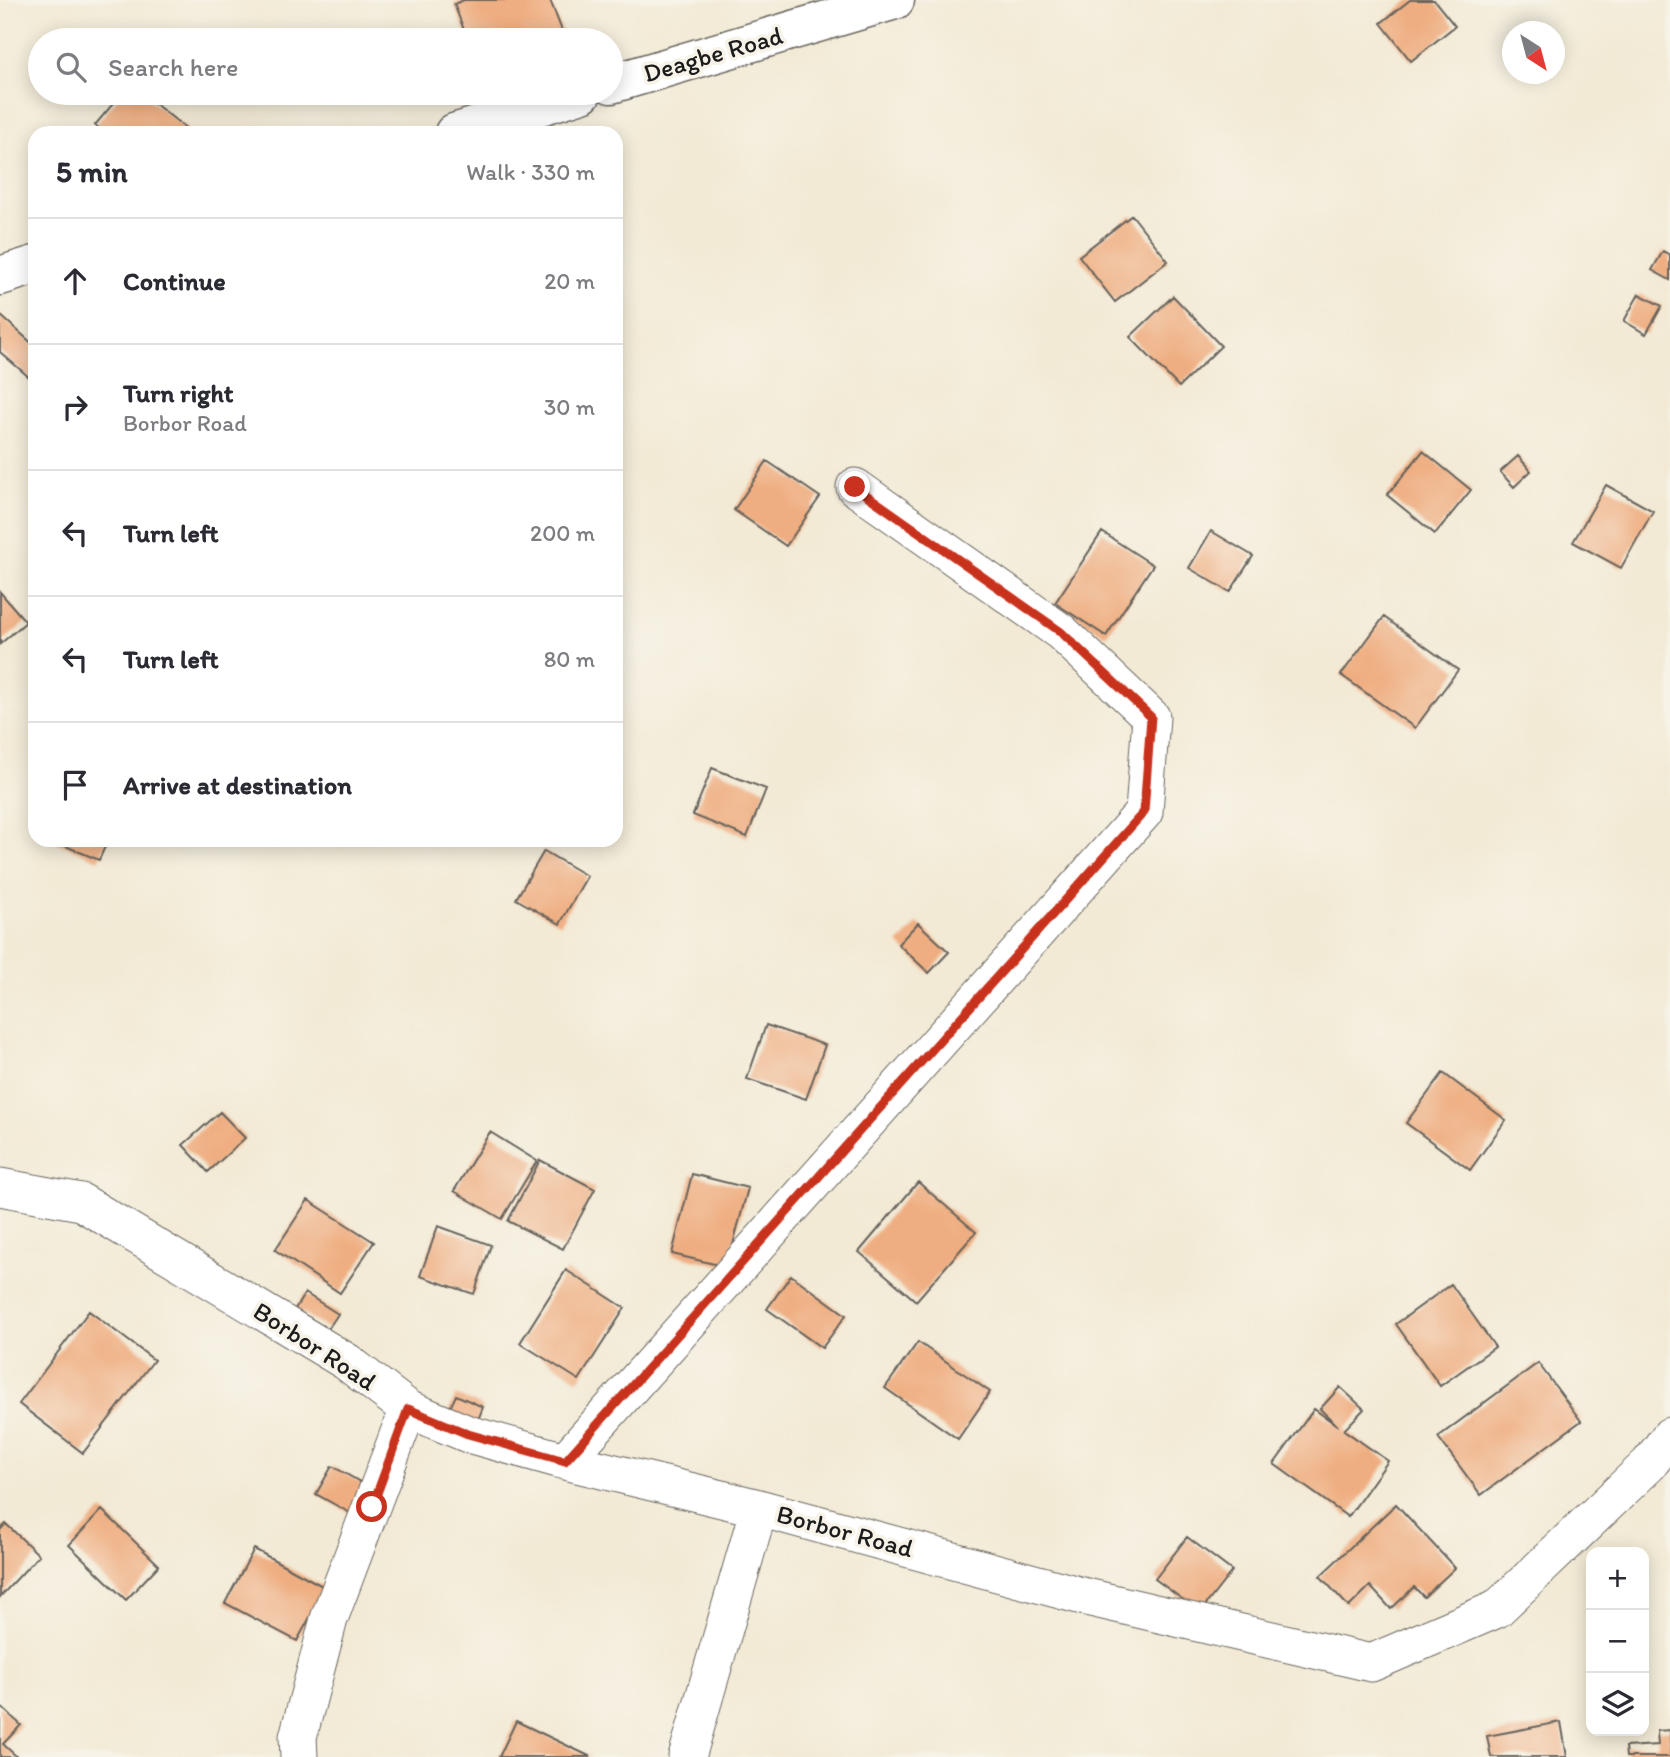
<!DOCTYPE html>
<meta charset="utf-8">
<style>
:root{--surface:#fff;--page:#f7f7f7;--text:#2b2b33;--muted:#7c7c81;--line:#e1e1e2}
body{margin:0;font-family:Itim,sans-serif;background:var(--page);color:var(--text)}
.controls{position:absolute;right:21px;bottom:21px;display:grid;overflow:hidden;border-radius:14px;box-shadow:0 4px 18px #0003}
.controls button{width:63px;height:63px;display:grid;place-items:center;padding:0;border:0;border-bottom:2px solid var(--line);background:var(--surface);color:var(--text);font:35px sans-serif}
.compass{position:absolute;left:1502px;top:21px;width:63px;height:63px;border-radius:50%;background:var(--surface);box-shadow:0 4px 18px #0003;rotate:144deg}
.stop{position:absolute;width:21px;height:21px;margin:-16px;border:5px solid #c8321e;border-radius:50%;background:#fff}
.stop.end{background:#c8321e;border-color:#fff;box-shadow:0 2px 7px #0008}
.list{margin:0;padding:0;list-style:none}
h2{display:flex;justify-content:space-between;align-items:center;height:91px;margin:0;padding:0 28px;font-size:30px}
h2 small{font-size:23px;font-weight:400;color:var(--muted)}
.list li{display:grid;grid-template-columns:46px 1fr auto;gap:21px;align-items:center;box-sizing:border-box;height:126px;padding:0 28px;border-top:2px solid var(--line)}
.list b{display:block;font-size:26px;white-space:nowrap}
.list p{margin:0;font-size:23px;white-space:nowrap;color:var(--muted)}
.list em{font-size:23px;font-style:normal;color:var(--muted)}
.icon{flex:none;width:38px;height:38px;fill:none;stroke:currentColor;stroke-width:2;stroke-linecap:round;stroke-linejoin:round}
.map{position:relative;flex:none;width:1670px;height:1757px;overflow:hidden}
.search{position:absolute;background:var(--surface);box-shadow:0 4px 18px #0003;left:28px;top:28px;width:595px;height:77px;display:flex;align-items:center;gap:18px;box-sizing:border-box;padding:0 24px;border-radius:38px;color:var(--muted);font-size:26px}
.panel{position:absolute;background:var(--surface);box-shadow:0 4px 18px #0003;left:28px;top:126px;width:595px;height:721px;border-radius:21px}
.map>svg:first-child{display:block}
</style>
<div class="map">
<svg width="1670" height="1757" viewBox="0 0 1670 1757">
<rect width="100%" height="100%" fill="#f7f3e8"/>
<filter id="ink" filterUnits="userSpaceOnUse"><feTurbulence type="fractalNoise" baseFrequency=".0143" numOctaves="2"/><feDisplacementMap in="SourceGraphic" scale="14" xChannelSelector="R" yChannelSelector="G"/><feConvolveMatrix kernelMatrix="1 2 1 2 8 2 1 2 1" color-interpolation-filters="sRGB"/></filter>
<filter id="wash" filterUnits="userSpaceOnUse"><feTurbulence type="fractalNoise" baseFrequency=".00686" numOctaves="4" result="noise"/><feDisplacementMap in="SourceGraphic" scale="28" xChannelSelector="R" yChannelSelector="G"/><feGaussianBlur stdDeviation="1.57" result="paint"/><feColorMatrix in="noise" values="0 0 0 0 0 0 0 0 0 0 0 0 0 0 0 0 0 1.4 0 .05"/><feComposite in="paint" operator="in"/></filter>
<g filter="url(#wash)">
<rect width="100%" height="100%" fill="#f2ead5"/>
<g id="blocks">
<path fill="#efae81" d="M 464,0 L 550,0 L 564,36 L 553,40 L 468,40 L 454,4 Z
M 1410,0 L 1434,0 L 1455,26 L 1411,61 L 1381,23 Z
M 122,93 L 141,93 L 187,129 L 185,133 L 105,133 L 95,125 Z
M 1132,215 L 1168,261 L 1115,302 L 1079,256 Z
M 1663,251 L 1670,255 L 1670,280 L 1652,270 Z
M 1639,294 L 1662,306 L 1646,334 L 1624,321 Z
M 1173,296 L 1221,346 L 1179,387 L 1130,337 Z
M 0,315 L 35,346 L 35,373 L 30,378 L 0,352 Z
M 1423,451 L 1471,490 L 1435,534 L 1387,495 Z
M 1518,456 L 1531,471 L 1514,487 L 1500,472 Z
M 767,461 L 820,497 L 786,546 L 734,510 Z
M 1606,485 L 1653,511 L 1621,568 L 1573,542 Z
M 1211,531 L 1253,556 L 1230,592 L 1189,568 Z
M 1102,532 L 1153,565 L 1106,636 L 1055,603 Z
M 0,592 L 26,622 L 0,644 Z
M 1384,617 L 1458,670 L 1415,728 L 1341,675 Z
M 712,768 L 766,789 L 747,837 L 693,815 Z
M 51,840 L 108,840 L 99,860 Z
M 544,851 L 587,876 L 560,924 L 516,899 Z
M 918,923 L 949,952 L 929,973 L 898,944 Z
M 766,1025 L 825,1045 L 806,1099 L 747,1079 Z
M 1443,1073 L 1506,1120 L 1470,1170 L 1406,1123 Z
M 220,1112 L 245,1138 L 208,1172 L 183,1145 Z
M 490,1132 L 537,1161 L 502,1219 L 454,1191 Z
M 540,1160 L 595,1189 L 563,1249 L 508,1221 Z
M 692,1174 L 748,1188 L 727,1267 L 672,1254 Z
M 918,1182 L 976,1232 L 916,1301 L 859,1252 Z
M 308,1200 L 374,1242 L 340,1293 L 275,1250 Z
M 438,1226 L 491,1245 L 474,1294 L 420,1276 Z
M 566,1270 L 625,1308 L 579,1380 L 520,1343 Z
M 791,1275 L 846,1315 L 822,1348 L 767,1309 Z
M 1451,1284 L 1495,1347 L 1440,1386 L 1396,1324 Z
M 305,1293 L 338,1314 L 328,1329 L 295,1309 Z
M 89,1311 L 154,1360 L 83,1453 L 19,1404 Z
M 918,1342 L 990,1392 L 958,1439 L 885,1388 Z
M 1538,1363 L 1581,1421 L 1481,1495 L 1438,1437 Z
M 1340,1387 L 1364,1409 L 1344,1430 L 1388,1461 L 1348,1517 L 1274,1464 L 1314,1409 L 1338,1426 L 1320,1409 Z
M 456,1395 L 483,1407 L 476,1425 L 448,1412 Z
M 332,1466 L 374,1490 L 359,1518 L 316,1494 Z
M 1396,1504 L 1455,1568 L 1424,1597 L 1414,1587 L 1391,1609 L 1370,1586 L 1349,1607 L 1320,1576 Z
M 102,1510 L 159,1565 L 126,1600 L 69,1545 Z
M 6,1524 L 39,1555 L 0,1597 L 0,1530 Z
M 1187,1537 L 1232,1571 L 1200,1612 L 1155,1579 Z
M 254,1549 L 326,1588 L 297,1641 L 225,1603 Z
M 0,1706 L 21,1725 L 3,1744 L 17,1757 L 0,1757 Z
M 516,1721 L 591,1757 L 499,1757 Z
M 1561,1722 L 1567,1757 L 1491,1757 L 1487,1736 Z
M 1670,1730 L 1670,1757 L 1626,1757 L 1625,1747 L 1658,1745 L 1657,1731 Z"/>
</g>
</g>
<g filter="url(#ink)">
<use href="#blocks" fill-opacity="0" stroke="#67645d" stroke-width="2"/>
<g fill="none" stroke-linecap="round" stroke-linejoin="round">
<defs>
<path id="street" d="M 0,1187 L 81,1202 L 347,1362 L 408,1409 L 468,1434 L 565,1461 L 759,1508 L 1082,1596 L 1371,1663 L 1497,1609 L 1649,1464 L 1670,1436
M 565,1461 L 1144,812 L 1151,717 L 1061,632 L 855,487
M 299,1757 L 298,1737 L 329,1619 L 408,1409
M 687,1757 L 759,1508"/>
<path id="secondary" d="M 611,84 L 895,0
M 454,133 L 582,93
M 0,276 L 35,265"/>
</defs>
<use href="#street" stroke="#67645d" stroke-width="39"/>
<use href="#secondary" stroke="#67645d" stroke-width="41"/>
<use href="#street" stroke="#fff" stroke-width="37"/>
<use href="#secondary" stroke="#fff" stroke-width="38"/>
</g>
</g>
<g fill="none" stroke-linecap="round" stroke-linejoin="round" filter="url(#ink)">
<path stroke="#c8321e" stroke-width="9" d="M 372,1507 L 408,1409 L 468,1434 L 565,1461 L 1144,812 L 1151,717 L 1061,632 L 855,487"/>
</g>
<g text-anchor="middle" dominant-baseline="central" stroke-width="7" stroke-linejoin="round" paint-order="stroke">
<g font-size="26" fill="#1c1c1c" stroke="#f7f3e8">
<text transform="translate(713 54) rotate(-16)">Deagbe Road</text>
<text transform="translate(315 1346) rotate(33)">Borbor Road</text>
<text transform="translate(845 1531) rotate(15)">Borbor Road</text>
</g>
</g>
</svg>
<div class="controls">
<button>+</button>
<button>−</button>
<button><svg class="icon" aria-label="layers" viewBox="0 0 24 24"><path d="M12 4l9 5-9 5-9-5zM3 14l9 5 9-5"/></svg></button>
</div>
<svg class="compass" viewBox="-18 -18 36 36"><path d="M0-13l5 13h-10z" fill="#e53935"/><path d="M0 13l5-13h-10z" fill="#7c7c81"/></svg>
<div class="stop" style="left:372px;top:1507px"></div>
<div class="stop end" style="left:855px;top:487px"></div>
<div class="search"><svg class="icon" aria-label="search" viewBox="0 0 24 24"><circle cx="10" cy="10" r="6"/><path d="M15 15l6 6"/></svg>Search here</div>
<section class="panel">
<h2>5 min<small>Walk · 330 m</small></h2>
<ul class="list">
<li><svg class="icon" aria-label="ahead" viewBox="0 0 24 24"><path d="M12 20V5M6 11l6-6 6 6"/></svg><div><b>Continue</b></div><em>20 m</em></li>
<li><svg class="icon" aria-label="right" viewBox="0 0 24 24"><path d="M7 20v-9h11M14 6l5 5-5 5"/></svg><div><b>Turn right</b><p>Borbor Road</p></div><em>30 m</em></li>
<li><svg class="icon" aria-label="left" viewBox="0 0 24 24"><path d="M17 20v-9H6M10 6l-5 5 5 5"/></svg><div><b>Turn left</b></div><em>200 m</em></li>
<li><svg class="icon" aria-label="left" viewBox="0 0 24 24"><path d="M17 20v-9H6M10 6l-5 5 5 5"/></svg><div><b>Turn left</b></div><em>80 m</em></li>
<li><svg class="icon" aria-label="arrive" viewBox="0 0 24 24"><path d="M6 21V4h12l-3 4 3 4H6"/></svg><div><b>Arrive at destination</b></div></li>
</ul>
</section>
</div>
